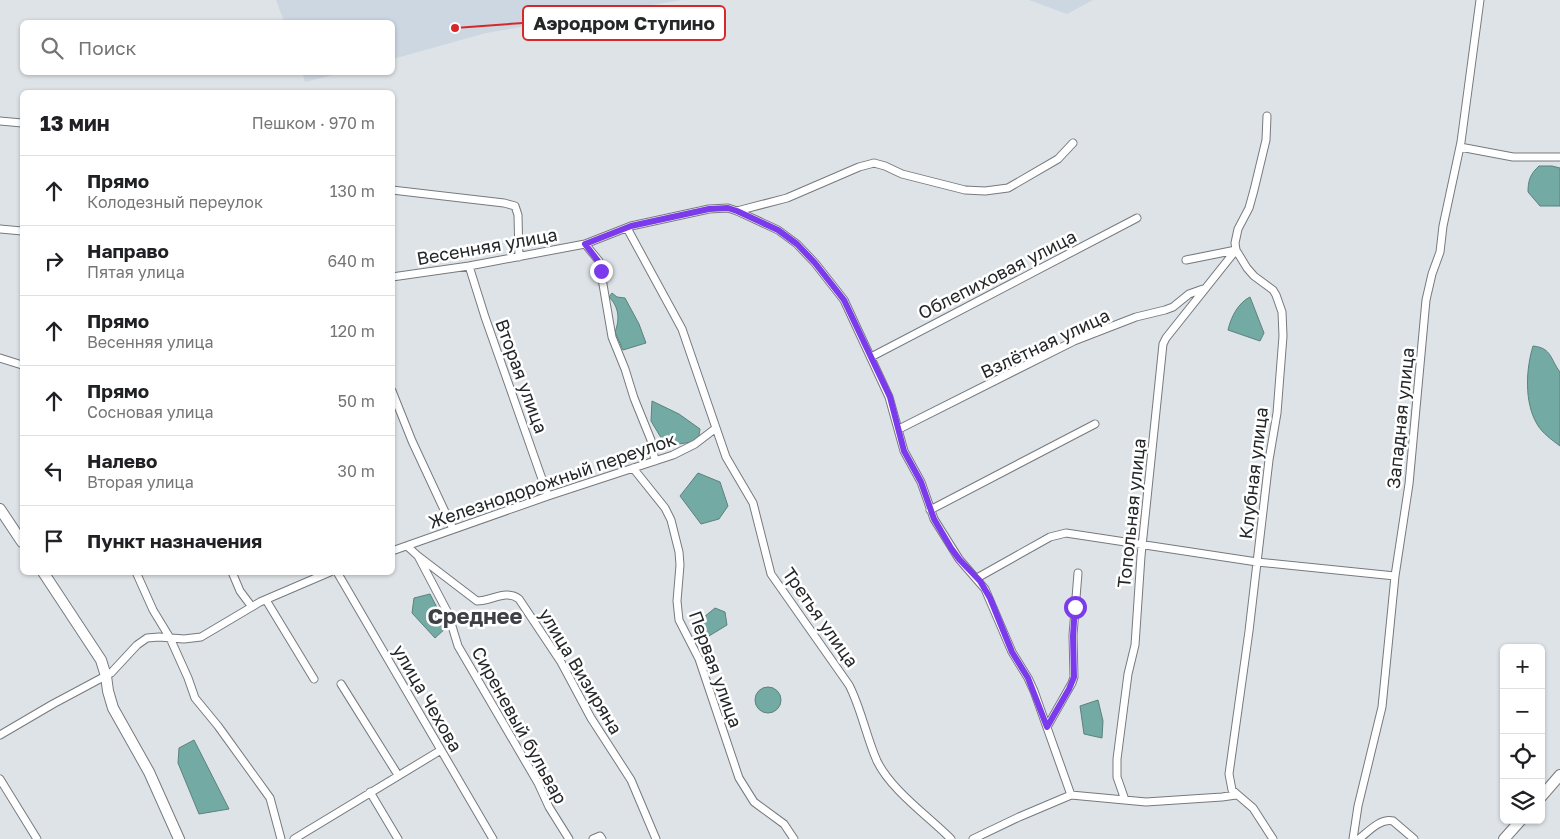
<!DOCTYPE html>
<html lang="ru">
<meta charset="utf-8">
<style>
:root{--surface:#fff;--page:#f2f2f2;--text:#202124;--muted:#757577;--line:#e0e0e0}
body{margin:0;font-family:"Golos Text",sans-serif;background:var(--page);color:var(--text)}
.controls{position:absolute;right:15px;bottom:15px;display:grid;overflow:hidden;border-radius:8px;box-shadow:0 1px 4px #0004}
.controls button{width:45px;height:45px;display:grid;place-items:center;padding:0;border:0;border-bottom:1px solid var(--line);background:var(--surface);color:var(--text);font:25px sans-serif}
.stop{position:absolute;width:15px;height:15px;margin:-11px;border:4px solid #7c3aed;border-radius:50%;background:#fff}
.stop.end{background:#7c3aed;border-color:#fff;box-shadow:0 1px 5px #0008}
.list{margin:0;padding:0;list-style:none}
h2{display:flex;justify-content:space-between;align-items:center;height:65px;margin:0;padding:0 20px;font-size:21px}
h2 small{font-size:16px;font-weight:400;color:var(--muted)}
.list li{display:grid;grid-template-columns:32px 1fr auto;gap:15px;align-items:center;box-sizing:border-box;height:70px;padding:0 20px;border-top:1px solid var(--line)}
.list b{display:block;font-size:19px;white-space:nowrap}
.list p{margin:0;font-size:16px;white-space:nowrap;color:var(--muted)}
.list em{font-size:16px;font-style:normal;color:var(--muted)}
.icon{flex:none;width:28px;height:28px;fill:none;stroke:currentColor;stroke-width:2;stroke-linecap:round;stroke-linejoin:round}
.map{position:relative;flex:none;width:1560px;height:839px;overflow:hidden}
.search{position:absolute;background:var(--surface);box-shadow:0 1px 4px #0004;left:20px;top:20px;width:375px;height:55px;display:flex;align-items:center;gap:12px;box-sizing:border-box;padding:0 18px;border-radius:8px;color:var(--muted);font-size:19px}
.panel{position:absolute;background:var(--surface);box-shadow:0 1px 4px #0004;left:20px;top:90px;width:375px;height:485px;border-radius:8px}
.map>svg:first-child{display:block}
</style>
<div class="map">
<svg width="1560" height="839" viewBox="0 0 1560 839">
<rect width="100%" height="100%" fill="#dee3e7"/>
<path fill="#cdd7e1" d="M 276,0 L 682,0 L 486,33 L 393,59 L 392,22 L 284,22 Z
M 1029,0 L 1093,0 L 1067,14 Z
M 302,72 L 341,72 L 341,73 L 305,82 Z"/>
<path fill="#73aaa3" stroke="#5b827e" d="M 1539,166 L 1552,166 L 1560,168 L 1560,206 L 1540,206 L 1528,192 C 1528,181 1530,174 1539,166 Z
M 612,293 L 617,297 L 625,298 L 639,324 L 646,343 L 623,350 L 615,332 C 620,319 619,307 609,297 Z
M 1250,297 L 1264,333 L 1260,341 L 1228,330 C 1231,317 1238,303 1250,297 Z
M 1533,346 C 1552,348 1550,359 1560,372 L 1560,446 C 1552,440 1542,433 1537,424 C 1524,402 1526,369 1533,346 Z
M 652,401 L 679,414 L 700,429 L 698,441 L 666,446 L 651,421 Z
M 698,473 L 720,482 L 728,506 L 719,519 L 701,524 L 680,496 Z
M 430,594 L 447,627 L 435,638 L 412,613 L 414,598 Z
M 715,608 L 725,612 L 727,625 L 709,636 L 701,628 L 704,617 Z
M755 700a13 13 0 1 1 26 0a13 13 0 1 1-26 0Z
M 1098,700 L 1103,721 L 1102,738 L 1084,734 L 1080,706 Z
M 194,740 L 229,809 L 199,814 L 178,763 L 179,748 Z"/>
<g fill="none" stroke-linecap="round" stroke-linejoin="round">
<defs>
<path id="street" d="M 1267,116 L 1266,140 L 1254,190 L 1249,208 L 1238,229 L 1235,243 L 1236,250 L 1247,268 L 1254,276 L 1273,290 L 1276,295 L 1282,312 L 1283,336 L 1277,413 L 1269,460 L 1249,631 L 1229,774 L 1232,790 L 1253,808 L 1273,839
M 0,121 L 22,123
M 1460,147 L 1513,157 L 1560,157
M 392,190 L 504,203 L 515,206 L 518,215 L 519,257
M 737,211 L 787,198 L 859,167 L 874,163 L 885,166 L 902,174 L 965,190 L 985,191 L 1008,188 L 1058,159 L 1073,143
M 627,228 L 682,329 L 726,457 L 753,503 L 771,574 L 849,685 C 861,708 866,736 877,761 C 891,790 928,816 951,839
M 0,229 L 22,231
M 585,244 L 599,261 L 612,337 L 625,369 L 634,398 L 651,440 L 655,461
M 1186,260 L 1236,250
M 469,266 L 485,317 L 548,496
M 392,277 L 469,266 L 585,244 L 631,226 L 709,209 L 728,208 L 737,211 L 778,230 L 797,244 L 815,263 L 844,300 L 889,397 L 904,451 L 921,482 L 934,519 L 959,559 L 985,589 L 1012,652 L 1028,678 L 1034,691 L 1071,795
M 871,357 L 1137,218
M 0,358 L 22,365
M 392,391 L 412,441 L 453,529
M 899,429 L 1074,341 L 1136,317 L 1165,310 L 1173,307 L 1189,294 L 1203,289
M 633,468 L 665,508 L 671,520 L 679,552 L 680,565 L 677,601 L 679,620 L 699,659 L 739,778 L 754,802 L 784,824 L 794,839
M 930,510 L 1095,424
M 407,546 L 418,556 L 448,613 L 458,646 L 538,783 L 549,807 L 569,839
M 392,551 L 548,496 L 673,455 L 695,444 L 716,428
M 418,556 L 477,601 C 492,601 506,589 519,599 L 561,662 L 591,718 L 631,780 L 656,839
M 136,572 L 153,610 L 170,638 L 188,678 L 195,698 L 218,726 L 270,798 L 281,839
M 232,572 L 240,591 L 252,607
M 337,572 L 493,839
M 977,578 L 1050,537 L 1066,533 L 1257,562 L 1395,576
M 266,600 L 314,679
M 341,684 L 398,775
M 1047,727 L 1072,683 L 1074,677 L 1073,635 L 1078,573
M 0,735 L 53,704 L 111,673 L 137,645 L 147,638 L 159,637 L 184,639 L 201,637 L 260,602 L 330,572
M 0,779 L 37,839
M 370,792 L 398,839
M 1125,800 L 1117,777 L 1117,759 L 1128,674 L 1135,645 L 1141,556 L 1163,344 L 1166,338 L 1236,250
M 294,839 L 441,750
M 593,839 L 600,836 L 602,839
M 973,839 L 1019,817 L 1071,795 L 1146,802 L 1222,797 L 1236,795
M 1353,839 L 1358,806 L 1382,707 L 1395,576 L 1409,484 L 1426,300 L 1432,274 L 1440,252 L 1443,226 L 1461,142 L 1480,0
M 1359,839 C 1368,832 1380,818 1393,821 L 1414,839"/>
<path id="secondary" d="M 0,509 L 22,542
M 43,572 L 101,660 L 106,676 L 108,691 L 113,708 L 149,772 L 179,839
M 1541,797 L 1560,775
M 1504,839 L 1521,820"/>
</defs>
<use href="#street" stroke="#767a7e" stroke-width="9"/>
<use href="#secondary" stroke="#767a7e" stroke-width="12"/>
<use href="#street" stroke="#fff" stroke-width="7"/>
<use href="#secondary" stroke="#fff" stroke-width="10"/>
</g>
<g fill="none" stroke-linecap="round" stroke-linejoin="round">
<path stroke="#7c3aed" stroke-width="6" d="M 601,271 L 598,261 L 585,244 L 631,226 L 709,209 L 728,208 L 737,211 L 778,230 L 797,244 L 815,263 L 844,300 L 890,397 L 904,451 L 921,482 L 934,519 L 951,548 L 959,559 L 980,581 L 990,598 L 1012,652 L 1028,678 L 1047,727 L 1069,689 L 1074,677 L 1073,636 L 1075,607"/>
</g>
<g text-anchor="middle" dominant-baseline="central" stroke-width="5" stroke-linejoin="round" paint-order="stroke">
<g font-size="18" fill="#242627" stroke="#fff">
<text transform="translate(487 246) rotate(-10)">Весенняя улица</text>
<text transform="translate(997 274) rotate(-27)">Облепиховая улица</text>
<text transform="translate(1045 343) rotate(-25)">Взлётная улица</text>
<text transform="translate(522 376) rotate(70)">Вторая улица</text>
<text transform="translate(1400 418) rotate(-84)">Западная улица</text>
<text transform="translate(1253 473) rotate(-83)">Клубная улица</text>
<text transform="translate(552 480) rotate(-19)">Железнодорожный переулок</text>
<text transform="translate(1131 513) rotate(-84)">Топольная улица</text>
<text transform="translate(821 617) rotate(55)">Третья улица</text>
<text transform="translate(716 669) rotate(70)">Первая улица</text>
<text transform="translate(581 671) rotate(59)">улица Визиряна</text>
<text transform="translate(428 698) rotate(60)">улица Чехова</text>
<text transform="translate(520 725) rotate(61)">Сиреневый бульвар</text>
</g>
<g font-size="22" font-weight="bold" fill="#3d4044" stroke="#fff">
<text x="475" y="615">Среднее</text>
</g>
</g>
<path fill="none" stroke="#d62828" stroke-width="2" d="M455 28L523 23"/>
<circle fill="#d62828" stroke="#fff" stroke-width="2" cx="455" cy="28" r="5"/>
<rect fill="#fff" stroke="#d62828" stroke-width="2" x="523" y="6" width="202" height="34" rx="5"/>
<g font-size="19" text-anchor="middle" font-weight="bold" fill="#242627">
<text x="624" y="30">Аэродром Ступино</text>
</g>
</svg>
<div class="controls">
<button>+</button>
<button>−</button>
<button><svg class="icon" aria-label="locate" viewBox="0 0 24 24"><circle cx="12" cy="12" r="6"/><path d="M12 2v4M12 18v4M2 12h4M18 12h4"/></svg></button>
<button><svg class="icon" aria-label="layers" viewBox="0 0 24 24"><path d="M12 4l9 5-9 5-9-5zM3 14l9 5 9-5"/></svg></button>
</div>
<div class="stop" style="left:1075px;top:607px"></div>
<div class="stop end" style="left:601px;top:271px"></div>
<div class="search"><svg class="icon" aria-label="search" viewBox="0 0 24 24"><circle cx="10" cy="10" r="6"/><path d="M15 15l6 6"/></svg>Поиск</div>
<section class="panel">
<h2>13 мин<small>Пешком · 970 m</small></h2>
<ul class="list">
<li><svg class="icon" aria-label="ahead" viewBox="0 0 24 24"><path d="M12 20V5M6 11l6-6 6 6"/></svg><div><b>Прямо</b><p>Колодезный переулок</p></div><em>130 m</em></li>
<li><svg class="icon" aria-label="right" viewBox="0 0 24 24"><path d="M7 20v-9h11M14 6l5 5-5 5"/></svg><div><b>Направо</b><p>Пятая улица</p></div><em>640 m</em></li>
<li><svg class="icon" aria-label="ahead" viewBox="0 0 24 24"><path d="M12 20V5M6 11l6-6 6 6"/></svg><div><b>Прямо</b><p>Весенняя улица</p></div><em>120 m</em></li>
<li><svg class="icon" aria-label="ahead" viewBox="0 0 24 24"><path d="M12 20V5M6 11l6-6 6 6"/></svg><div><b>Прямо</b><p>Сосновая улица</p></div><em>50 m</em></li>
<li><svg class="icon" aria-label="left" viewBox="0 0 24 24"><path d="M17 20v-9H6M10 6l-5 5 5 5"/></svg><div><b>Налево</b><p>Вторая улица</p></div><em>30 m</em></li>
<li><svg class="icon" aria-label="arrive" viewBox="0 0 24 24"><path d="M6 21V4h12l-3 4 3 4H6"/></svg><div><b>Пункт назначения</b></div></li>
</ul>
</section>
</div>
